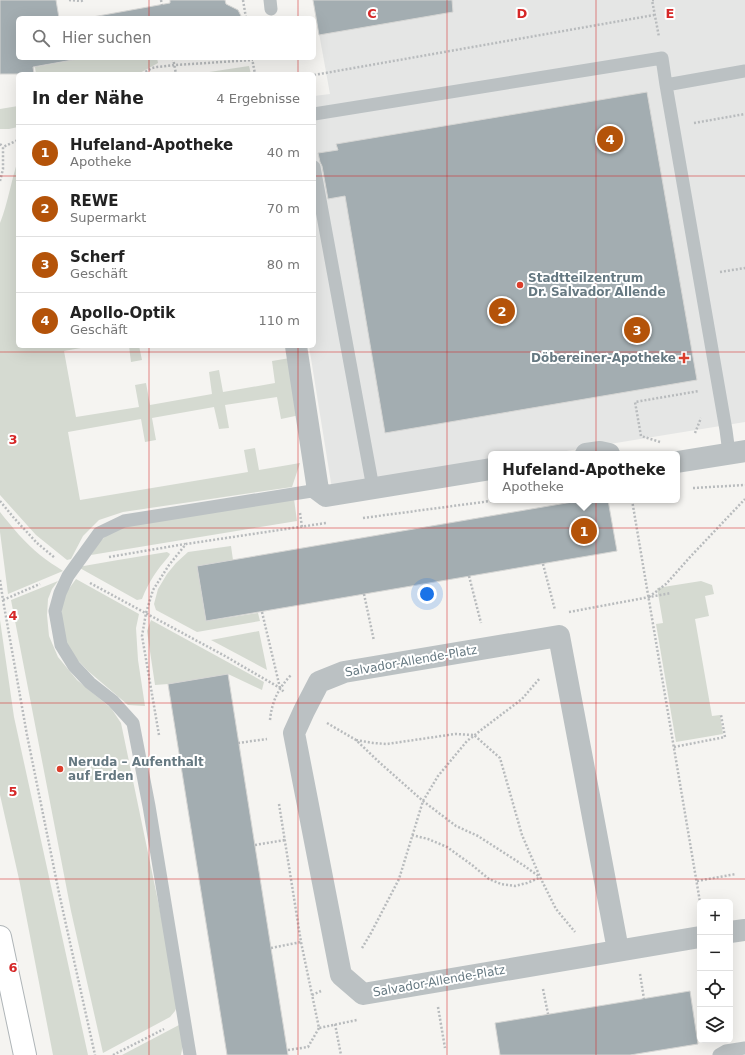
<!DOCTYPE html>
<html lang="de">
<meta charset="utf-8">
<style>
:root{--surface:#fff;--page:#f2f2f2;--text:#222;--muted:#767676;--line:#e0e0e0;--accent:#b45309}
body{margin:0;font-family:"DejaVu Sans",sans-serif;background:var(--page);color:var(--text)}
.controls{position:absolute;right:12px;bottom:12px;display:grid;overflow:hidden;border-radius:6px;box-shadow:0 4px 16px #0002}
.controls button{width:36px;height:36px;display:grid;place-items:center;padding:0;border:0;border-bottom:1px solid var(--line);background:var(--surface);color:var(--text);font:20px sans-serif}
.you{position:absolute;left:427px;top:594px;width:14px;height:14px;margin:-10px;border:3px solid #fff;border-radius:50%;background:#1a73e8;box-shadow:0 0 0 6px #1a73e833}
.badge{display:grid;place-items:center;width:26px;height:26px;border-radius:50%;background:var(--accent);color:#fff;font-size:13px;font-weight:700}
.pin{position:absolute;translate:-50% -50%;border:2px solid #fff;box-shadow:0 1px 4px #0006}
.popup{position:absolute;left:488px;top:451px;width:192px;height:52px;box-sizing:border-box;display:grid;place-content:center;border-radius:6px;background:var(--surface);filter:drop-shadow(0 1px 3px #0005);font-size:13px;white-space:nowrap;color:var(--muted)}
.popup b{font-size:15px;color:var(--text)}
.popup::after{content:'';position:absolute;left:50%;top:100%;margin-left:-8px;border:8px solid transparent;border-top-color:var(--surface)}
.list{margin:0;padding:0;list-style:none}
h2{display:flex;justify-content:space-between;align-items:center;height:52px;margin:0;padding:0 16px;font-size:17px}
h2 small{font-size:13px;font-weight:400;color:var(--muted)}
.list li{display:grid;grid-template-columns:26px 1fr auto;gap:12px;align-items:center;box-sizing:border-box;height:56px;padding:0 16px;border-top:1px solid var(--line)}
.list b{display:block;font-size:15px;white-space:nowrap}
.list p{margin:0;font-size:13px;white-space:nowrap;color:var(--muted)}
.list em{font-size:13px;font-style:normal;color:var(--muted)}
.icon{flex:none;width:22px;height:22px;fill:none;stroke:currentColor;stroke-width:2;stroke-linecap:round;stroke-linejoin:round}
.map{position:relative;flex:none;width:745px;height:1055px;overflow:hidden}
.search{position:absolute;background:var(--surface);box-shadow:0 4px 16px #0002;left:16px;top:16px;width:300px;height:44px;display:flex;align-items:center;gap:10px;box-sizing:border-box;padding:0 14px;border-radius:6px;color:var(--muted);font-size:15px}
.panel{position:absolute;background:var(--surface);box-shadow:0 4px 16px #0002;left:16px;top:72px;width:300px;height:276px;border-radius:6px}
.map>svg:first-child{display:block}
</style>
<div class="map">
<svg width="745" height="1055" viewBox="0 0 745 1055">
<rect width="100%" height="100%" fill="#f5f4f1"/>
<path fill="#e5e6e5" d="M 313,0 L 745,0 L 745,422 L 548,454 L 491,454 L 491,463 L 332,489 L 309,346 L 314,346 L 314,96 L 330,94 Z"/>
<path fill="#d5dad1" d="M 84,58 L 157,58 L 158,63 L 138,74 L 36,74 L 35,67 Z
M 249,66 L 251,74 L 196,74 Z
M 18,106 L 18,127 L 9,129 L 0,129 L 0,109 Z
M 18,160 L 18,346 L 92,346 L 64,351 L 76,417 L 139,407 L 135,385 L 146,383 L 150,405 L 212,394 L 209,372 L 219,370 L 223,392 L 275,383 L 272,361 L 290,358 L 300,415 L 281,419 L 277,397 L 225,405 L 229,428 L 219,429 L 214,407 L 152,418 L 156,440 L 145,442 L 141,419 L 68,432 L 80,500 L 248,472 L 244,450 L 255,448 L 259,470 L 300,463 L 292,487 L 123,512 L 99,520 L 83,536 L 71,559 L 67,560 L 36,535 L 0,495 L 0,223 C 8,203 11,181 18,160 Z
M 129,346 L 139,346 L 142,360 L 131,362 Z
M 294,499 L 297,521 L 91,555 L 100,541 L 112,531 L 127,525 Z
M 0,512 C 12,527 25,543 40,555 C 47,561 56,566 63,571 L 8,594 L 0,532 Z
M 231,546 L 233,560 L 197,566 L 206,621 L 258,613 L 260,621 L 197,632 L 156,610 L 154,604 L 158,589 L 167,574 L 176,563 L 188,552 Z
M 167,552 L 170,554 L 169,556 C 157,570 149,581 142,599 L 137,600 L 78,567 L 118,560 Z
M 76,579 L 139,614 L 136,628 L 138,660 L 145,706 L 128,705 L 88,671 L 71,653 L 63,638 L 61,604 L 68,590 Z
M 58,581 L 52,589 L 48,599 L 47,615 L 49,636 L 58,657 L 77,680 L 111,708 L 121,723 L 179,1002 L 175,1011 L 170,1017 L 103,1053 L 71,911 L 11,600 Z
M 701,581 L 712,585 L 714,594 L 705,596 L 709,616 L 695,619 L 712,716 L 720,715 L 723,734 L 676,742 L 656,624 L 663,623 L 657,588 Z
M 0,620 L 14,717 L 88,1055 L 53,1055 L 19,879 L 0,795 Z
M 151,620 L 264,682 L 262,690 L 228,674 L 168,684 L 155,685 L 147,631 Z
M 259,631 L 267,670 L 211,640 Z
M 179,1025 L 184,1039 L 181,1055 L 122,1055 Z"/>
<path fill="#a3adb1" stroke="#d6d6d4" d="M 0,0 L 56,0 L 59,18 L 18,18 L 18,58 L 84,58 L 33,67 L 34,74 L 0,74 Z
M 170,0 L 225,0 L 226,4 L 238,10 L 242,18 L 87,18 L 170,3 Z
M 313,0 L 452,0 L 453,12 L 319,35 Z
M 647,92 L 697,380 L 385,433 L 345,196 L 328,199 L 322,166 L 320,162 L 318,153 L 338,150 L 336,144 Z
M 584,500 L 608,500 L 617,551 L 206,621 L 197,566 Z
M 228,674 L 271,948 L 288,1055 L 227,1055 L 168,684 Z
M 690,991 L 698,1044 L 630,1055 L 500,1055 L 495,1023 Z"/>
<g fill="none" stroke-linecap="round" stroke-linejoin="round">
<defs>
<path id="primary" d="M 0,937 L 25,1055"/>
</defs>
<use href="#primary" stroke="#afb5b8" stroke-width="24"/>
<path stroke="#b8bbbd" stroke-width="2.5" stroke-dasharray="2 2" stroke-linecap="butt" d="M 69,0 L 81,1 L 84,0
M 161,0 L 162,5
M 243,0 L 246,18
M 654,0 L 652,0 L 659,37
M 173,58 L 176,74
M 252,58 L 255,74
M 142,74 L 152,68 L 157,67 L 175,65 L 253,60
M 314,75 L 654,15
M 694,123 L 745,114
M 0,144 L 3,147
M 0,181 L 3,169 L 3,147 L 18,140
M 720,272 L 745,268
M 695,433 L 701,418
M 660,442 L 657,441 L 641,436 L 635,402 L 699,391
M 693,488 L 745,485
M 632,500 L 700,902
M 0,501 L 14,518 L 37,543 L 55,558
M 300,513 L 302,527
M 363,518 L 498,500
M 109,557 L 185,544
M 543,564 L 555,610
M 469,576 L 481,623
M 0,580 L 3,600 L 27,735 L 59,893 L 95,1055
M 90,583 L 225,656 L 280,688 L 284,692
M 364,594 L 374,641
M 649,597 L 666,584 L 691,556 L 745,499
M 3,600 L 40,584
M 262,612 L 280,688
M 569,612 L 671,593
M 270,720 C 272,701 278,689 291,675
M 327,723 L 356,740 L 379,762 L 423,801 L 456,826 L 478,836 L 523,865 L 540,877
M 159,735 L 142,636 L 146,613 L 153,590 L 169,565 L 186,544 L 326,523
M 356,740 L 373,743 L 387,744 L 455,734 L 474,735 L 500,758 L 522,835 L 540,877 L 556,909 L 575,932
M 238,743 L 267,739
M 674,747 L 725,737 L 721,715
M 279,804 L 301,942 L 319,1028 L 357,1020
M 412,835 L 428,839 L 447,847 L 472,865 L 489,879 L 501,884 L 515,886 L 527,883 L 539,878
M 255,845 L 285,840
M 697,881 L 736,874
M 271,948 L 301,942
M 362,948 L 371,933 L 399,879 L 423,801 L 438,776 L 467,741 L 485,727 L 522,699 L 540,678
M 640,974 L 644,999
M 543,989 L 548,1014
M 312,995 L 321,991
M 438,1007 L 445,1048
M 335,1024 L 341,1055
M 288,1050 L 308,1047 L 319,1028
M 113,1055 L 164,1029"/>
<path stroke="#bbc1c3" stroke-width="13" d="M 270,0 L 271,9
M 314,114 L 662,58 L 666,85
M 314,167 L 373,488
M 729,453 L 726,430 L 666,85 L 745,71
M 190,1055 L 149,806 L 133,723 L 113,701 L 90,683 L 74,666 L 61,645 L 55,611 L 60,593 L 68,576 L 99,533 L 124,521 L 318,490
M 719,1055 L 726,1051 L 745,1048"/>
<path stroke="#bbc1c3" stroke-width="22" d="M 296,346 L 318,490 L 326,496 L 491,469
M 586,454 L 600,452 L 609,454
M 677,462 L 745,451
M 730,932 L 745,930
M 618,950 L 559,636 L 344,672 L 319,682 L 304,711 L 294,733 L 341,975 L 363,994 L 700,937"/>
<use href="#primary" stroke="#fff" stroke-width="22"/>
</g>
<path fill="none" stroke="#d62828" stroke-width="1" stroke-opacity="0.55" d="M 149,0 L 149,18M 298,0 L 298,18M 447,0 L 447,1055M 596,0 L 596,1055M 149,58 L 149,74M 298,58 L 298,74M 0,176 L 18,176M 314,176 L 745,176M 149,346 L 149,1055M 298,346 L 298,1055M 0,352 L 745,352M 0,528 L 745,528M 0,703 L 745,703M 0,879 L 745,879"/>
<g fill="#db3e2c" stroke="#fff" stroke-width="1.5">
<circle cx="520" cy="285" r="4"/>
<path d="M682 352h4v4h4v4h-4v4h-4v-4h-4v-4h4z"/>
<circle cx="60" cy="769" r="4"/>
</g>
<g text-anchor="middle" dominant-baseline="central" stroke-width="4" stroke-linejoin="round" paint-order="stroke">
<g font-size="12" font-weight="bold" fill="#657881" stroke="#fff" text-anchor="start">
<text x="528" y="278">Stadtteilzentrum<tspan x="528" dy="14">Dr. Salvador Allende</tspan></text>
<text x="676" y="358" text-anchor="end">Döbereiner-Apotheke</text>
<text x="68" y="762">Neruda – Aufenthalt<tspan x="68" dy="14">auf Erden</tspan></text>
</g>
<g font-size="12" fill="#657881" stroke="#fff">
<text transform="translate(411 661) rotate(-10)">Salvador-Allende-Platz</text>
<text transform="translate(439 981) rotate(-10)">Salvador-Allende-Platz</text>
</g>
</g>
<g font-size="13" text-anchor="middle" font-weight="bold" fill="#d62828" stroke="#fff" stroke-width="4" stroke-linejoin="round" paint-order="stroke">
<text x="372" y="18">C</text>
<text x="522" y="18">D</text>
<text x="670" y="18">E</text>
<text x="13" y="444">3</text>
<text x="13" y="620">4</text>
<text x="13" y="796">5</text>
<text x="13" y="972">6</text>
</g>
</svg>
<div class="controls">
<button>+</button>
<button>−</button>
<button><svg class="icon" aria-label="locate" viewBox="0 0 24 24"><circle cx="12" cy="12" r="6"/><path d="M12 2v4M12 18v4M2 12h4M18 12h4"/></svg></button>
<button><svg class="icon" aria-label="layers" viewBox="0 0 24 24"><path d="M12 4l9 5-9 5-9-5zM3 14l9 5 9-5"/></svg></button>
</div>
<div class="you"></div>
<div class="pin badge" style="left:584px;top:531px">1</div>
<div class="popup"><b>Hufeland-Apotheke</b>Apotheke</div>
<div class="pin badge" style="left:502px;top:311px">2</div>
<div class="pin badge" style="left:637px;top:330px">3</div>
<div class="pin badge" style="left:610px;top:139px">4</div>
<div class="search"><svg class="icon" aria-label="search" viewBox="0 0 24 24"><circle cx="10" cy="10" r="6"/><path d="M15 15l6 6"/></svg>Hier suchen</div>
<section class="panel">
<h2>In der Nähe<small>4 Ergebnisse</small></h2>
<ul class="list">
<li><span class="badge">1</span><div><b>Hufeland-Apotheke</b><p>Apotheke</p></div><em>40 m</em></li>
<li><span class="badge">2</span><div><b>REWE</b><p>Supermarkt</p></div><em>70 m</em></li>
<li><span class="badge">3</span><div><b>Scherf</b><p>Geschäft</p></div><em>80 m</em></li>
<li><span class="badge">4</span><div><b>Apollo-Optik</b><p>Geschäft</p></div><em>110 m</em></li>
</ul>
</section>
</div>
